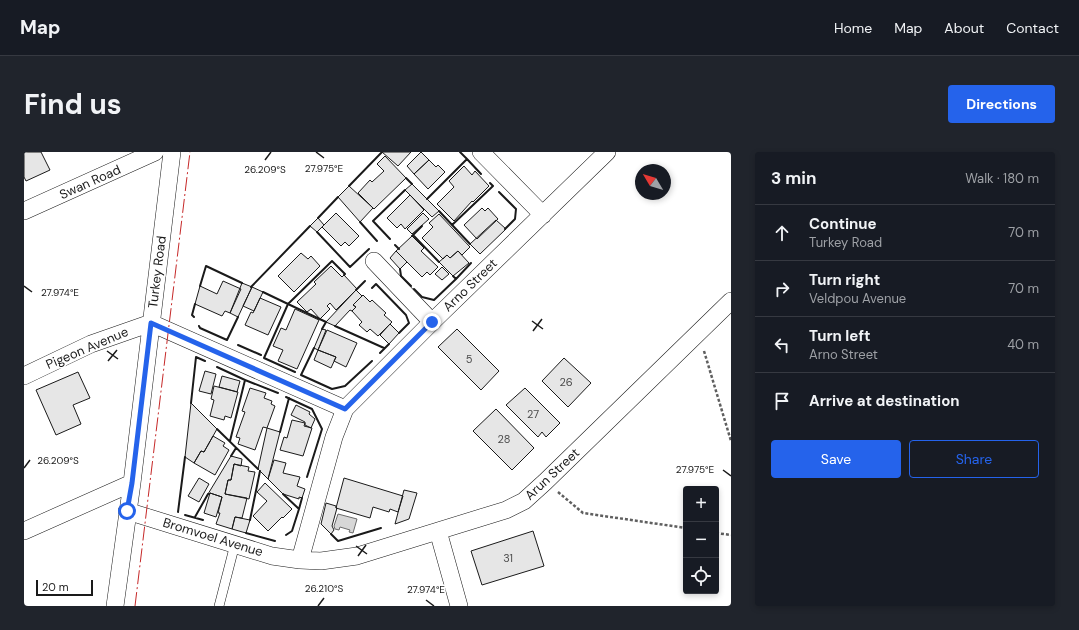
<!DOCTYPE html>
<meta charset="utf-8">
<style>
:root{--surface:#171b24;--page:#20242c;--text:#f1f3f6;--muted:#9ea1a6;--line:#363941;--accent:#2563eb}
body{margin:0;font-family:"DM Sans",sans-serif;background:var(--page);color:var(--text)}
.controls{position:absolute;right:12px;bottom:12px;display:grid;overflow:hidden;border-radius:4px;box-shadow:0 2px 6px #0003}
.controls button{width:36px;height:36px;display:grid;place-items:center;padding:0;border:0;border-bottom:1px solid var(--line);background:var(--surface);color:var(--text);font:20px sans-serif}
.compass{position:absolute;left:611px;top:12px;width:36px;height:36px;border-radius:50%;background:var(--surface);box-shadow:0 2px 6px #0003;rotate:308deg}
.scale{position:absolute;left:12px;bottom:10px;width:57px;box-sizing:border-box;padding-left:4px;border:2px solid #1a1a1a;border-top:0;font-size:11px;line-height:14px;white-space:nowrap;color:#1a1a1a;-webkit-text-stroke:3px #fff;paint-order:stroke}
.stop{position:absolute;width:12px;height:12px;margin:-9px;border:3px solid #2563eb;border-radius:50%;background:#fff}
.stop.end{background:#2563eb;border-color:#fff;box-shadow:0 1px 4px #0008}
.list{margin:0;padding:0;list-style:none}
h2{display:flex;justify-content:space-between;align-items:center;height:52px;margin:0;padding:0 16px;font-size:17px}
h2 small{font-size:13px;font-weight:400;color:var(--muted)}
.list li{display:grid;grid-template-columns:26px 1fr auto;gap:12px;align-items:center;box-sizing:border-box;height:56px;padding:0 16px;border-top:1px solid var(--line)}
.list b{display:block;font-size:15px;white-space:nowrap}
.list p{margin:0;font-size:13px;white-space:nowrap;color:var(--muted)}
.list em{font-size:13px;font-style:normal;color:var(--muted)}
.actions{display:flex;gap:8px;padding:12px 16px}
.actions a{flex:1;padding:9px 0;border:1px solid var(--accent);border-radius:4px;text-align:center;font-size:14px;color:var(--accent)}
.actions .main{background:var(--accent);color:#fff}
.icon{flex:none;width:22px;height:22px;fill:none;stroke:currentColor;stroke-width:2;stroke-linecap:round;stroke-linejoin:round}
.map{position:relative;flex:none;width:707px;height:454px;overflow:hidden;border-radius:4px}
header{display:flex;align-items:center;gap:24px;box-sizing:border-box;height:56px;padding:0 20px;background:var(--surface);border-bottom:1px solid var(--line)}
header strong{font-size:19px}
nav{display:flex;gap:22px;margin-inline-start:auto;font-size:14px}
.intro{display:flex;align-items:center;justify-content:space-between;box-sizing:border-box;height:96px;padding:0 24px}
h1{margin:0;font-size:28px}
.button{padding:10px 18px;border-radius:4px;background:var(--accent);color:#fff;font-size:14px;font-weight:700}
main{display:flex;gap:24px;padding:0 24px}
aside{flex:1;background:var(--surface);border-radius:4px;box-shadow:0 2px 6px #0003}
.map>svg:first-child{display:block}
</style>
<header>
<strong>Map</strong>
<nav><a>Home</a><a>Map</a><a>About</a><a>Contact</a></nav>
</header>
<div class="intro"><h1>Find us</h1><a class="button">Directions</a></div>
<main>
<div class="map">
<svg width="707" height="454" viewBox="0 0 707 454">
<rect width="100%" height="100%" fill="#fff"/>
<path fill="#d7d7d7" stroke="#6a6a6a" d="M 314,362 L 333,367 L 329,381 L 325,380 L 326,378 L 316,375 L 315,378 L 311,377 L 310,374 Z"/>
<path fill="#e6e6e6" stroke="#1a1a1a" d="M 0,0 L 17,0 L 26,18 L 2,29 L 0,25 Z
M 358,0 L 387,0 L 374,14 Z
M 397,0 L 405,8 L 390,22 L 383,14 Z
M 361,4 L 382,26 L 350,57 L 334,41 L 346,28 L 348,30 L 360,19 L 353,12 Z
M 405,8 L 412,15 L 414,13 L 421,20 L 404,37 L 390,22 Z
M 440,14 L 448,23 L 451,19 L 465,34 L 449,50 L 448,49 L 430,69 L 413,52 L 430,35 L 425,29 Z
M 388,32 L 415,59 L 408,65 L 381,38 Z
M 325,34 L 349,56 L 336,70 L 314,45 Z
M 386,43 L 400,58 L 381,77 L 377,72 L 373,76 L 363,66 Z
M 458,56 L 461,59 L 464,56 L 474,67 L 453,87 L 440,73 Z
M 312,61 L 335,84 L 325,94 L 321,90 L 317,94 L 298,75 Z
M 399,61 L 405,67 L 388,82 L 383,77 Z
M 415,62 L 446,95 L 438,103 L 434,99 L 426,106 L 423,103 L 419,107 L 398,86 L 409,75 L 405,71 Z
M 294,66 L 300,73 L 293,80 L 286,74 Z
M 472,68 L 482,77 L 456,102 L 446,92 Z
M 388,84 L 400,96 L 397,99 L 414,115 L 406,123 L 403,120 L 398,125 L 372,99 Z
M 372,99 L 383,110 L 376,117 L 366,106 Z
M 434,99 L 445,111 L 429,124 L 415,110 L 423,103 L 426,106 Z
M 277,101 L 284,107 L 287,104 L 296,114 L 270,140 L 254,124 Z
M 307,114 L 318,125 L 320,123 L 333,137 L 312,158 L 306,151 L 303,154 L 306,157 L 296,167 L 287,157 L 283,160 L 273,150 L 292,132 L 290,130 Z
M 418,115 L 425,122 L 418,128 L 411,122 Z
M 199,129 L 217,137 L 206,161 L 201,159 L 198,164 L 171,152 L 176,134 L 193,142 Z
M 218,131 L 228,135 L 214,165 L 206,161 Z
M 228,135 L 239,140 L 230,159 L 219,154 Z
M 332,138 L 338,144 L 329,153 L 332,155 L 328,159 L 326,158 L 311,174 L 302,170 Z
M 339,143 L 346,150 L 348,148 L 362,161 L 360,163 L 368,170 L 354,184 L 346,177 L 343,180 L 335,173 L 338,170 L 328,159 L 332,155 L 329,153 Z
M 236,146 L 257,155 L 244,183 L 221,173 L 227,160 L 229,161 Z
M 271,157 L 295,168 L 273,217 L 254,209 L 259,198 L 249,194 L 257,176 L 262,178 Z
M 366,172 L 375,181 L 365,192 L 356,183 Z
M 298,177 L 302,178 L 294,198 L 290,196 Z
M 433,177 L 475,219 L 457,238 L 414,195 Z
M 303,178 L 333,191 L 322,215 L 310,209 L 312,205 L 294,198 Z
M 294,198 L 312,205 L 307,216 L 290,208 Z
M 540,206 L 567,231 L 544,255 L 518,229 Z
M 181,219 L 192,222 L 187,242 L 175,239 Z
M 54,220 L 66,246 L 49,253 L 57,272 L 32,283 L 12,238 Z
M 198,224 L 216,229 L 213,240 L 195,235 Z
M 190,234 L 214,240 L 207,266 L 201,264 L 200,268 L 186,264 L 190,248 L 187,247 Z
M 226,236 L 242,241 L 240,246 L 248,249 L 247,252 L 251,254 L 243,276 L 239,275 L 231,298 L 214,292 L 216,286 L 212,285 L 221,260 L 218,259 Z
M 501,236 L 536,271 L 522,285 L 518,280 L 514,285 L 482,253 Z
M 167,251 L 193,277 L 180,300 L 177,299 L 170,311 L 161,305 Z
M 272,253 L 286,260 L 285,262 L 291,267 L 287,276 L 281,273 L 281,270 L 267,263 Z
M 472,257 L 510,296 L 488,318 L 449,279 Z
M 268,268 L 281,271 L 280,274 L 288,276 L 279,304 L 256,298 L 260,285 L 263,286 Z
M 243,276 L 256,280 L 244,327 L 234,317 Z
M 189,284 L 201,291 L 199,294 L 205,298 L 191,323 L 170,311 L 177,299 L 180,300 Z
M 207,304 L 218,307 L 217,314 L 210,312 L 207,328 L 204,328 L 201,342 L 223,346 L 218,366 L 211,365 L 208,377 L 192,372 L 196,361 L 194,361 L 198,345 L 186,341 L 186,342 L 184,342 Z
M 250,308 L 262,311 L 259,321 L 276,325 L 273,334 L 281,337 L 278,346 L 275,345 L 275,347 L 259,342 L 244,327 Z
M 210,312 L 225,315 L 224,319 L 231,320 L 225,347 L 201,342 L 204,328 L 207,328 Z
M 175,326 L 185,332 L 175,350 L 164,344 Z
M 320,326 L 379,344 L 374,360 L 366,357 L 365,360 L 349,355 L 346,366 L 312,356 Z
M 241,331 L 268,357 L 259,366 L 258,365 L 244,379 L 229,364 L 243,349 L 233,340 Z
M 380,338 L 393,341 L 385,367 L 371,372 Z
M 186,341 L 198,345 L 192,365 L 180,361 Z
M 302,351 L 312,354 L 312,356 L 313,356 L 308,374 L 310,378 L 307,382 L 297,372 Z
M 211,365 L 226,368 L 222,381 L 208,377 Z
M 509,379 L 520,414 L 458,433 L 447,399 Z"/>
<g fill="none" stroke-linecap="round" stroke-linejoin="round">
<defs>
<path id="service" d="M 195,454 L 211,392"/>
<path id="minor" d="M 457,0 L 519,63
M 0,59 L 131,0
M 350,109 L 408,170
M 127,171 L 321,257
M 0,224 L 67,192 L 127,171
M 103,359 L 248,404 L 276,408 L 297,409 L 333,404 L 482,358 L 500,349 L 521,330 L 707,149
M 0,379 L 108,331
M 414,379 L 435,454
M 276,408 L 310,285 L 321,257 L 408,170 L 583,0
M 91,454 L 108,331 L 148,0"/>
</defs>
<use href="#service" stroke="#1a1a1a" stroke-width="10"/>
<use href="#minor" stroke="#1a1a1a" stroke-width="18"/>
<path stroke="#5f5f5f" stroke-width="2.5" stroke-dasharray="3 2" stroke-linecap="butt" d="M 680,199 L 707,289
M 534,340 L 559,361 L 662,376
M 692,381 L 707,383"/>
<use href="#service" stroke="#fff" stroke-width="9"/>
<use href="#minor" stroke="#fff" stroke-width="17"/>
<path stroke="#1a1a1a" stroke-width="2" d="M 436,0 L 443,7
M 382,26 L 388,32
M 325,34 L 358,0
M 475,40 L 492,57 L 491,67 L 481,77
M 403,47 L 443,7 L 457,22
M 415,59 L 446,92
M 294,66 L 314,45
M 336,70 L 353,89
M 428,73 L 469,34 L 466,31
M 293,80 L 326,115 L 345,97
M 389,83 L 415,110
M 388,84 L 398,74
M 366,87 L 349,69 L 381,38
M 371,93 L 375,97
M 376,117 L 377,124 L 387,134
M 432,127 L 447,111
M 176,134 L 182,114 L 218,131
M 227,135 L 286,74
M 348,136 L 352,132 L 382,163 L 385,171 L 375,181
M 390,137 L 398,145 L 410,148 L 432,127 L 429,124
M 332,138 L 341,129
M 239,140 L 264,152 L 308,109 L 321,122 L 320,123
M 170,165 L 168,163 L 171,152
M 175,174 L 176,176 L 203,188 L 214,165
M 311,174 L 360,196
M 214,193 L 237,203
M 356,201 L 365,192
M 193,215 L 221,228 L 206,289
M 271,220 L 240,206 L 264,152 L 302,170 L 298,177
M 277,223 L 308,237 L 321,234 L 348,209
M 277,223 L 290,196
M 221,228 L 254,241
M 262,245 L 288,257 L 298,277 L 283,325
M 167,251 L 172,205 L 181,209
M 193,277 L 234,317
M 256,280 L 265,246
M 207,304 L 212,296
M 259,342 L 275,357 L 268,379 L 262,383
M 275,357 L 278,346
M 154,360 L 161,305
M 161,363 L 179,368
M 171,365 L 184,342
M 226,368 L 236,319
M 222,381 L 251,389
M 307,382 L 314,389 L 357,376"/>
<path stroke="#c62828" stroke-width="1" stroke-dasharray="14 3 2 3" stroke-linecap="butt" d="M 111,454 L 166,0"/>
</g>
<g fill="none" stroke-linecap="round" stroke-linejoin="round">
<path stroke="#2563eb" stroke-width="5" d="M 103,359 L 108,331 L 127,171 L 321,257 L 408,170"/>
</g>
<path fill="none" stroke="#1a1a1a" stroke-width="1.5" d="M 292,0 L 300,6M 241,8 L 247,0M 0,134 L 8,140M 508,169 L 519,177M 509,179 L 518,167M 83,199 L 94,207M 84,209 L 93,198M 0,316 L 6,308M 699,318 L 707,324M 332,394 L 343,402M 334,404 L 342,393M 402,448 L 410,454M 294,454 L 300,446"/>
<g text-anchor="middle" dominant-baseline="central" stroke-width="3" stroke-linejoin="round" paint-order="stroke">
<g font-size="11" fill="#4d4d4d">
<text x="445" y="207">5</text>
<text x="542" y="230">26</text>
<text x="509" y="262">27</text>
<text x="480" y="287">28</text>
<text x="484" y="406">31</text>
</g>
<g font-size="13" fill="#1a1a1a" stroke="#fff">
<text transform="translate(66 30) rotate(-24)">Swan Road</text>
<text transform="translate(133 120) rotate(-83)">Turkey Road</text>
<text transform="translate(446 133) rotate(-44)">Arno Street</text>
<text transform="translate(63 196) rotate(-23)">Pigeon Avenue</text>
<text transform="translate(528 322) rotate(-43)">Arun Street</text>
<text transform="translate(189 385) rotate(17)">Bromvoel Avenue</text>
</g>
</g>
<g font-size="10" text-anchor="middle" fill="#1a1a1a" stroke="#fff" stroke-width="3" stroke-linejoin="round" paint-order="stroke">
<text x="300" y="20">27.975°E</text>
<text x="241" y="21">26.209°S</text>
<text x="36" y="144">27.974°E</text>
<text x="34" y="312">26.209°S</text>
<text x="671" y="321">27.975°E</text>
<text x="300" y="440">26.210°S</text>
<text x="402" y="441">27.974°E</text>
</g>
</svg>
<div class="controls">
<button>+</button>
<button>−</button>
<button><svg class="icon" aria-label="locate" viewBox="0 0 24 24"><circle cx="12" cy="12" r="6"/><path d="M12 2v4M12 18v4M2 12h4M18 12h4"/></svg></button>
</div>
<svg class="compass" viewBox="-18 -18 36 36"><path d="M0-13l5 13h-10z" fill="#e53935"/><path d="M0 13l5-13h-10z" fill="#9ea1a6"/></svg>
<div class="scale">20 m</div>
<div class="stop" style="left:103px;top:359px"></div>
<div class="stop end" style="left:408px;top:170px"></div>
</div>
<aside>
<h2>3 min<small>Walk · 180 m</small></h2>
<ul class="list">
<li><svg class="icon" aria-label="ahead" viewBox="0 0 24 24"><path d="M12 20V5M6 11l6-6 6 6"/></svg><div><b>Continue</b><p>Turkey Road</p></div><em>70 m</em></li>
<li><svg class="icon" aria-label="right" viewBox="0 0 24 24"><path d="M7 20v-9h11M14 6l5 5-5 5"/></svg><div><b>Turn right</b><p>Veldpou Avenue</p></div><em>70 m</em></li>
<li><svg class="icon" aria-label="left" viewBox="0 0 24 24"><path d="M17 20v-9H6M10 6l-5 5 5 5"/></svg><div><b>Turn left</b><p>Arno Street</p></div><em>40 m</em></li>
<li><svg class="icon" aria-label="arrive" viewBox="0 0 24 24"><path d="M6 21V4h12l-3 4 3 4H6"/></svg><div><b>Arrive at destination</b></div></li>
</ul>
<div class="actions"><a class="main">Save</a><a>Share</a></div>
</aside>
</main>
